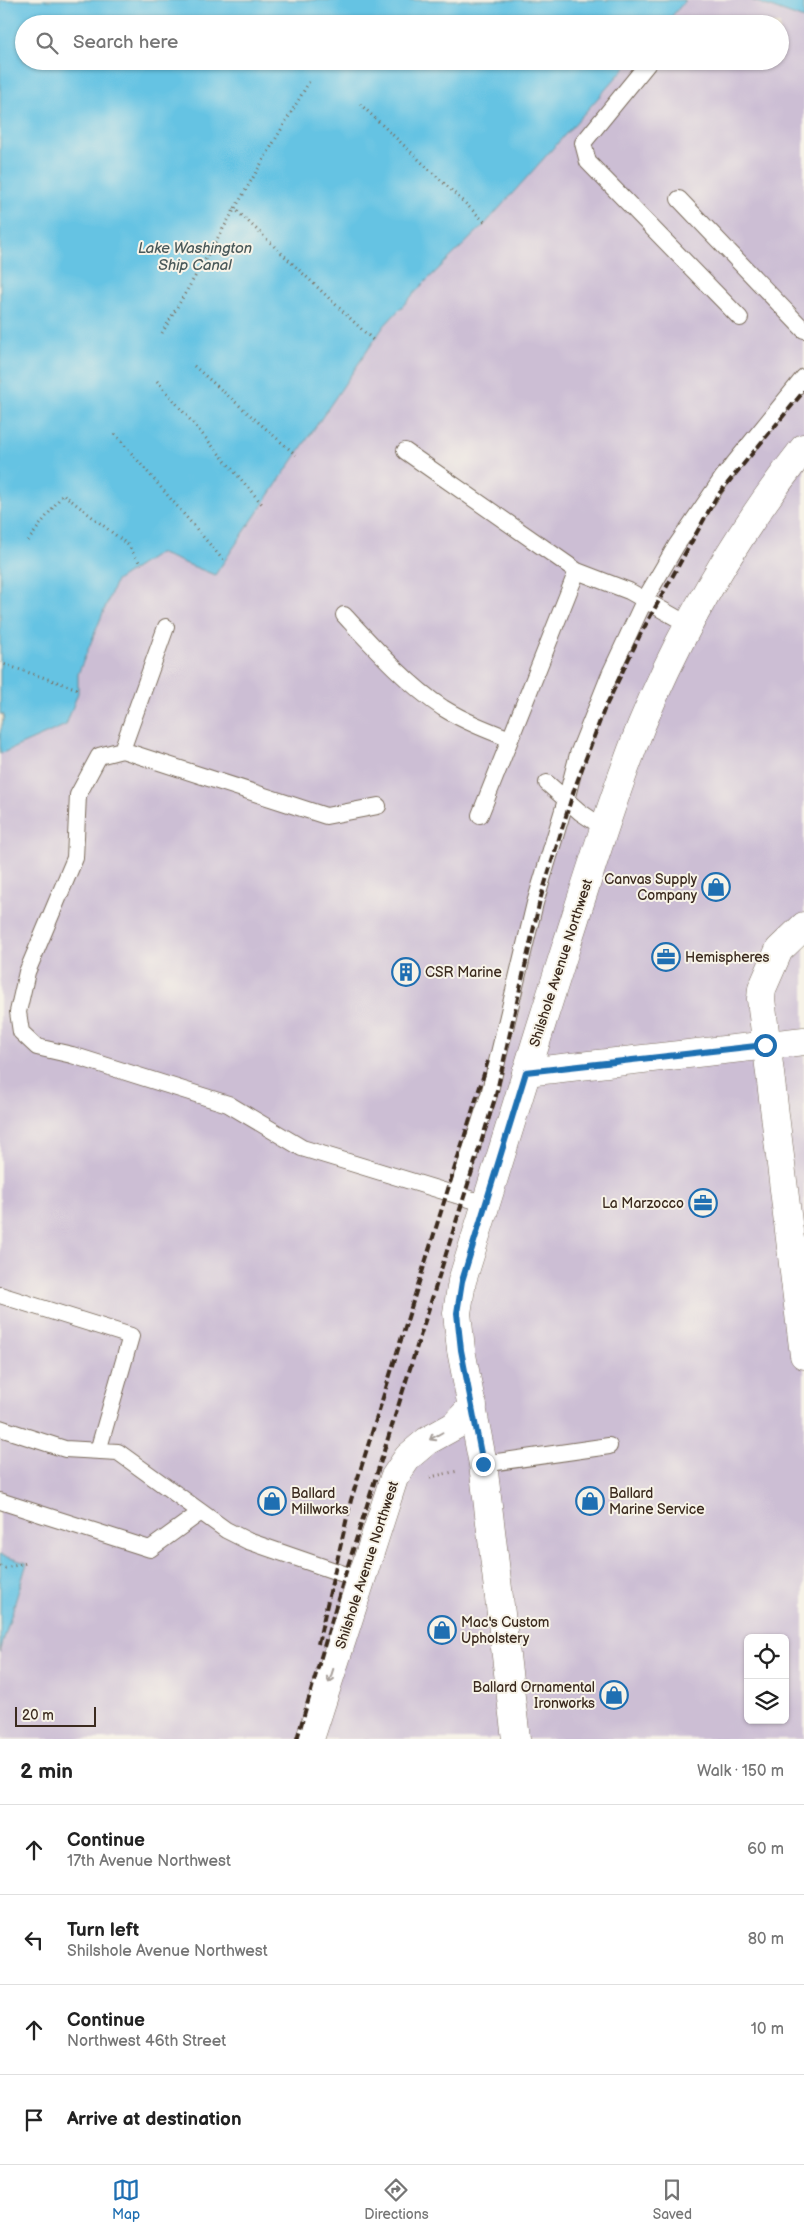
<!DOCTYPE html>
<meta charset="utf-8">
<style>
:root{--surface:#fff;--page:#f2f2f2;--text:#222;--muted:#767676;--line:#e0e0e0;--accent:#1f6fb2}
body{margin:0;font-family:"Balsamiq Sans",sans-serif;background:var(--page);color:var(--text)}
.controls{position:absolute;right:15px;bottom:15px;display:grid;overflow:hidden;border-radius:8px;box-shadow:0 1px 4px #0004}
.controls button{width:45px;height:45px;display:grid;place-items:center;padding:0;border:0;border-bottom:1px solid var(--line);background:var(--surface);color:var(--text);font:25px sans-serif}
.scale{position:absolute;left:15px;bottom:12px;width:81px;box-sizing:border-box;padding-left:5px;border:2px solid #3b2a1e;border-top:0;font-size:14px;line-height:18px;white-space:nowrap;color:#3b2a1e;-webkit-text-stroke:4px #f7f3e8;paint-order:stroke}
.stop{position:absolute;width:15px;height:15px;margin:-11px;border:4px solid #1f6fb2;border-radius:50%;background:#fff}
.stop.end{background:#1f6fb2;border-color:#fff;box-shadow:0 1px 5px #0008}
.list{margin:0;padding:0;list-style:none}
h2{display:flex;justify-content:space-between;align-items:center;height:65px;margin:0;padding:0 20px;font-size:21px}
h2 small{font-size:16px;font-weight:400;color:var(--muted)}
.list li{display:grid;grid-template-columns:32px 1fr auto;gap:15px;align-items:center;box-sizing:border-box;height:90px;padding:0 20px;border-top:1px solid var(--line)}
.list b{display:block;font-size:19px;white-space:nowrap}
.list p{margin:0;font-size:16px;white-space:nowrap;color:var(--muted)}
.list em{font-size:16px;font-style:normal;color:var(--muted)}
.icon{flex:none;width:28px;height:28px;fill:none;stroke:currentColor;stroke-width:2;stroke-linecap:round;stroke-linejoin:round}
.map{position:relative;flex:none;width:804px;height:1739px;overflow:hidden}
.search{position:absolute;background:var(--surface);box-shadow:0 1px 4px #0004;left:15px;right:15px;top:15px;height:55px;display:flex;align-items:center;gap:12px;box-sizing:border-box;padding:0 18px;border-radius:28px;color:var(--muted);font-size:19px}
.sheet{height:425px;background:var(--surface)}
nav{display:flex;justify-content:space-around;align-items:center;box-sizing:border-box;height:70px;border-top:1px solid var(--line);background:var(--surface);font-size:14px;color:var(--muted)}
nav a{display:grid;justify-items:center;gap:2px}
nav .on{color:var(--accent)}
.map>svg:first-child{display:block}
</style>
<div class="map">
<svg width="804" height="1739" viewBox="0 0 804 1739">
<rect width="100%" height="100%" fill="#f7f3e8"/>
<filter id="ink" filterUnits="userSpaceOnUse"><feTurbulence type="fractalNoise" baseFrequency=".02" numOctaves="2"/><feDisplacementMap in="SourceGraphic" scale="10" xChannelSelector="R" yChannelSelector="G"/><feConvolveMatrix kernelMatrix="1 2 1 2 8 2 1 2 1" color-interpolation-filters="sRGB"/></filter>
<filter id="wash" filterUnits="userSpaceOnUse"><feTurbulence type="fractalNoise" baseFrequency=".0096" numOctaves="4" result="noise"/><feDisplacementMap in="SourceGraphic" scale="20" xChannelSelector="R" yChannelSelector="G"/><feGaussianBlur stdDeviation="1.12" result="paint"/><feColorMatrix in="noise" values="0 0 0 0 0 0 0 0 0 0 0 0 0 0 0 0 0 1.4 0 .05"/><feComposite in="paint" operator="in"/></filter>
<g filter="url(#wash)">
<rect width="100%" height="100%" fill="#f1e6ce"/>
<path fill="#ccbed4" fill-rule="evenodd" d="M 686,0 L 751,0 L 804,19 L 804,1739 L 0,1739 L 0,1652 L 27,1563 L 0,1555 L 0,754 L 66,725 L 78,693 L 78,674 L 116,581 L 159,553 L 215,575 L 384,326 L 422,285 L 486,223 L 631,61 L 780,61 L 780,24 L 665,24 ZM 748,1638 L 785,1638 L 785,1720 L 748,1720 Z"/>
<path fill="#65c3e3" stroke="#507680" d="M 0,0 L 686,0 L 665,24 L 24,24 L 24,61 L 631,61 L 486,223 L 422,285 L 384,326 L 215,575 L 159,553 L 116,581 L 78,674 L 78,693 L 66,725 L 0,754 L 0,733 L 4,715 L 0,714 Z
M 751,0 L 804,0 L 804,19 Z
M 0,1555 L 27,1563 L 0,1652 Z"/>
</g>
<g filter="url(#ink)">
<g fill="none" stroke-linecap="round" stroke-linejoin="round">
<defs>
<path id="lane" d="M 650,61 L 583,143 L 588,162 L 740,318
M 679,199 L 804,330
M 405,451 L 577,571 L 629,591 L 689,625
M 344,615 C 372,645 408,685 443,708 C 464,721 487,730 510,739
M 122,750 L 166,627
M 547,783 L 580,812 L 604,828
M 378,806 L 326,816 L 122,750 L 99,756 L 78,795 L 75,858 L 27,972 L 18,1012 L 21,1032 L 37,1047 L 72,1055 L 228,1104 L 302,1148 L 486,1204
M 480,815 L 577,571
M 456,1195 L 489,1095 L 535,903 L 566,800 L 578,754 L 610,674 L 645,599 L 676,546 L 723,477 L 804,377
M 0,1295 L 131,1336 L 98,1451
M 0,1428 L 65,1449 L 118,1452 L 226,1530 L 248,1541 L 361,1580
M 483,1464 L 609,1446
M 0,1501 L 150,1549 L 201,1512"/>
<path id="street" d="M 526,1072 L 804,1041
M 310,1739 L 394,1478 L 408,1457 L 427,1441 L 454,1426 L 473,1406"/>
<path id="secondary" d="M 804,926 L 779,950 L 762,989 L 761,999 L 804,1355
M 516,1739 L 483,1464 L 461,1350 L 457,1313 L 462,1281 C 496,1170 530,1060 565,950 C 589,875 612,800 641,726 C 682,627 738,532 804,448"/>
</defs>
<use href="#lane" stroke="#7b6c5c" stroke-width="18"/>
<use href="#street" stroke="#7b6c5c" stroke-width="29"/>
<use href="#secondary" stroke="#7b6c5c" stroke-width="29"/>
<path stroke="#7b6c5c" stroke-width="3" stroke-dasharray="1 4" stroke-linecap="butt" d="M 360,104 L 486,223
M 234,208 L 374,341
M 162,333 L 309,82
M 194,366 L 296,455
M 157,381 L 262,504
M 115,434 L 224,561
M 28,541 L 63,494 L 128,545 L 141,565
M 0,663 L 78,689
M 430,1477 L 458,1471
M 0,1566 L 5,1568 L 27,1563"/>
<use href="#lane" stroke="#fff" stroke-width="16"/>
<use href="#street" stroke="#fff" stroke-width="28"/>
<use href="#secondary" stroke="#fff" stroke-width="28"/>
<path stroke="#3b2a1e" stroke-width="4" stroke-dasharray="8 4" stroke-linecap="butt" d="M 318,1644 L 351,1500 L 488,1061
M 297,1739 L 345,1575 L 496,1095 L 540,900 L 574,790 L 604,710 L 640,635 L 717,496 L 804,391"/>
</g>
<defs><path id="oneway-shaft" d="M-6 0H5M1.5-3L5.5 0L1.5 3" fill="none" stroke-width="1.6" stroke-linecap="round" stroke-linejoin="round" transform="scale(1.25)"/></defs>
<g stroke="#a79f9a">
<use href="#oneway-shaft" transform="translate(436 1436) rotate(150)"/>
<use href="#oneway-shaft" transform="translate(331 1676) rotate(108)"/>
</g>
</g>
<g fill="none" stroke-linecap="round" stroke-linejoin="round" filter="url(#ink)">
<path stroke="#1f6fb2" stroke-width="6" d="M 483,1464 L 461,1350 L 457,1313 L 462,1281 L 526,1072 L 765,1045"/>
</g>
<defs>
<symbol id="shop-ring" viewBox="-11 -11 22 22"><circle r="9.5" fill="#f7f3e8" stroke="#1f6fb2" stroke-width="1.5"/><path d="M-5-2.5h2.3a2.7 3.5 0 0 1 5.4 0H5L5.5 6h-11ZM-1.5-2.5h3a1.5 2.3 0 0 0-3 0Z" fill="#1f6fb2"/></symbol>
<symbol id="office-ring" viewBox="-11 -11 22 22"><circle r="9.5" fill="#f7f3e8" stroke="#1f6fb2" stroke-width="1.5"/><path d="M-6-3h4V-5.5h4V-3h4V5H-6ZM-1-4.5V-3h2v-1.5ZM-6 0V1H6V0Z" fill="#1f6fb2"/></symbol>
<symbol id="building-ring" viewBox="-11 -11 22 22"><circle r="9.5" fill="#f7f3e8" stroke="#1f6fb2" stroke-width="1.5"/><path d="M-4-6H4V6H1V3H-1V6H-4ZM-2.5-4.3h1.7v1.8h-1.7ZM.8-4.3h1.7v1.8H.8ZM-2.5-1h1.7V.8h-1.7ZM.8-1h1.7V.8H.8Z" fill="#1f6fb2"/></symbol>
</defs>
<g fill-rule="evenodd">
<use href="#shop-ring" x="700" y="871" width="32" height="32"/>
<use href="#office-ring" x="650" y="941" width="32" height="32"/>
<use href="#building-ring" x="390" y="956" width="32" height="32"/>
<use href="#office-ring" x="687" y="1187" width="32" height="32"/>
<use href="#shop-ring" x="256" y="1485" width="32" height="32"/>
<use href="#shop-ring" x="574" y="1485" width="32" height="32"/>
<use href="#shop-ring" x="426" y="1614" width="32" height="32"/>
<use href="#shop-ring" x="598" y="1679" width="32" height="32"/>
</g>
<g text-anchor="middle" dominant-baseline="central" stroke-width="4" stroke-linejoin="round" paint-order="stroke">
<g font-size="14" fill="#3b2a1e" stroke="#f7f3e8" text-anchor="start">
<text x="697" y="879" text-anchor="end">Canvas Supply<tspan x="697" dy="16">Company</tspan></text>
<text x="685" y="957">Hemispheres</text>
<text x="425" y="972">CSR Marine</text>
<text x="684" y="1203" text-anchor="end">La Marzocco</text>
<text x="291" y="1493">Ballard<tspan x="291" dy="16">Millworks</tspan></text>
<text x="609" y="1493">Ballard<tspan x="609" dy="16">Marine Service</tspan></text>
<text x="461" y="1622">Mac's Custom<tspan x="461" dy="16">Upholstery</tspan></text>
<text x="595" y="1687" text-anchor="end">Ballard Ornamental<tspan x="595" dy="16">Ironworks</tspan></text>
</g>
<g font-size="14" fill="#3b2a1e" stroke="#f7f3e8">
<text transform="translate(561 963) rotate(-72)">Shilshole Avenue Northwest</text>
<text transform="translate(367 1565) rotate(-72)">Shilshole Avenue Northwest</text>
</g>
<g font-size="15" font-style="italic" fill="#485859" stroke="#f7f3e8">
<text x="195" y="248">Lake Washington<tspan x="195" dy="17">Ship Canal</tspan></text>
</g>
</g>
</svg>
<div class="controls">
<button><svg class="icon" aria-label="locate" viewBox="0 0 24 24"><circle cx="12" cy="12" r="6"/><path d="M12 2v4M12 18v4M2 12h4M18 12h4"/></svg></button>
<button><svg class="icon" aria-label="layers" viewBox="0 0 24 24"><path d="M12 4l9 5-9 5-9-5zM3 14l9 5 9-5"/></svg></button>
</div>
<div class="scale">20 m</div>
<div class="stop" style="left:765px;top:1045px"></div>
<div class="stop end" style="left:483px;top:1464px"></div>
<div class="search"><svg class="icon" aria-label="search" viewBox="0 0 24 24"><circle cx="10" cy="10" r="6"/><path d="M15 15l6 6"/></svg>Search here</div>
</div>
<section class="sheet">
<h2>2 min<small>Walk · 150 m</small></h2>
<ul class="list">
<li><svg class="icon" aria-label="ahead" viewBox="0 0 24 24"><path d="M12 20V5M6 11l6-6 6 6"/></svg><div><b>Continue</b><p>17th Avenue Northwest</p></div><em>60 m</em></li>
<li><svg class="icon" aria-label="left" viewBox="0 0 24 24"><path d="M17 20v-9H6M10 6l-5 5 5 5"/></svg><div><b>Turn left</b><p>Shilshole Avenue Northwest</p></div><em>80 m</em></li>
<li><svg class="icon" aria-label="ahead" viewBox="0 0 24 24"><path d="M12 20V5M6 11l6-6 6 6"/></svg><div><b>Continue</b><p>Northwest 46th Street</p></div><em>10 m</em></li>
<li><svg class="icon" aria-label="arrive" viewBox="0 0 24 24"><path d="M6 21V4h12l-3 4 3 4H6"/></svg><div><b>Arrive at destination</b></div></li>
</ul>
</section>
<nav>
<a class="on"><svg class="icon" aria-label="map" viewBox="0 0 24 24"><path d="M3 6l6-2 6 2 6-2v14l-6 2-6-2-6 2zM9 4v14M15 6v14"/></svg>Map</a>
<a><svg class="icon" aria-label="directions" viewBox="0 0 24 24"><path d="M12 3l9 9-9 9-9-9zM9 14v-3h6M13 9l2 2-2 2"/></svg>Directions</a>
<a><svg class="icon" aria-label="saved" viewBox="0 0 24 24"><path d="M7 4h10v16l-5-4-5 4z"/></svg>Saved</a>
</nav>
